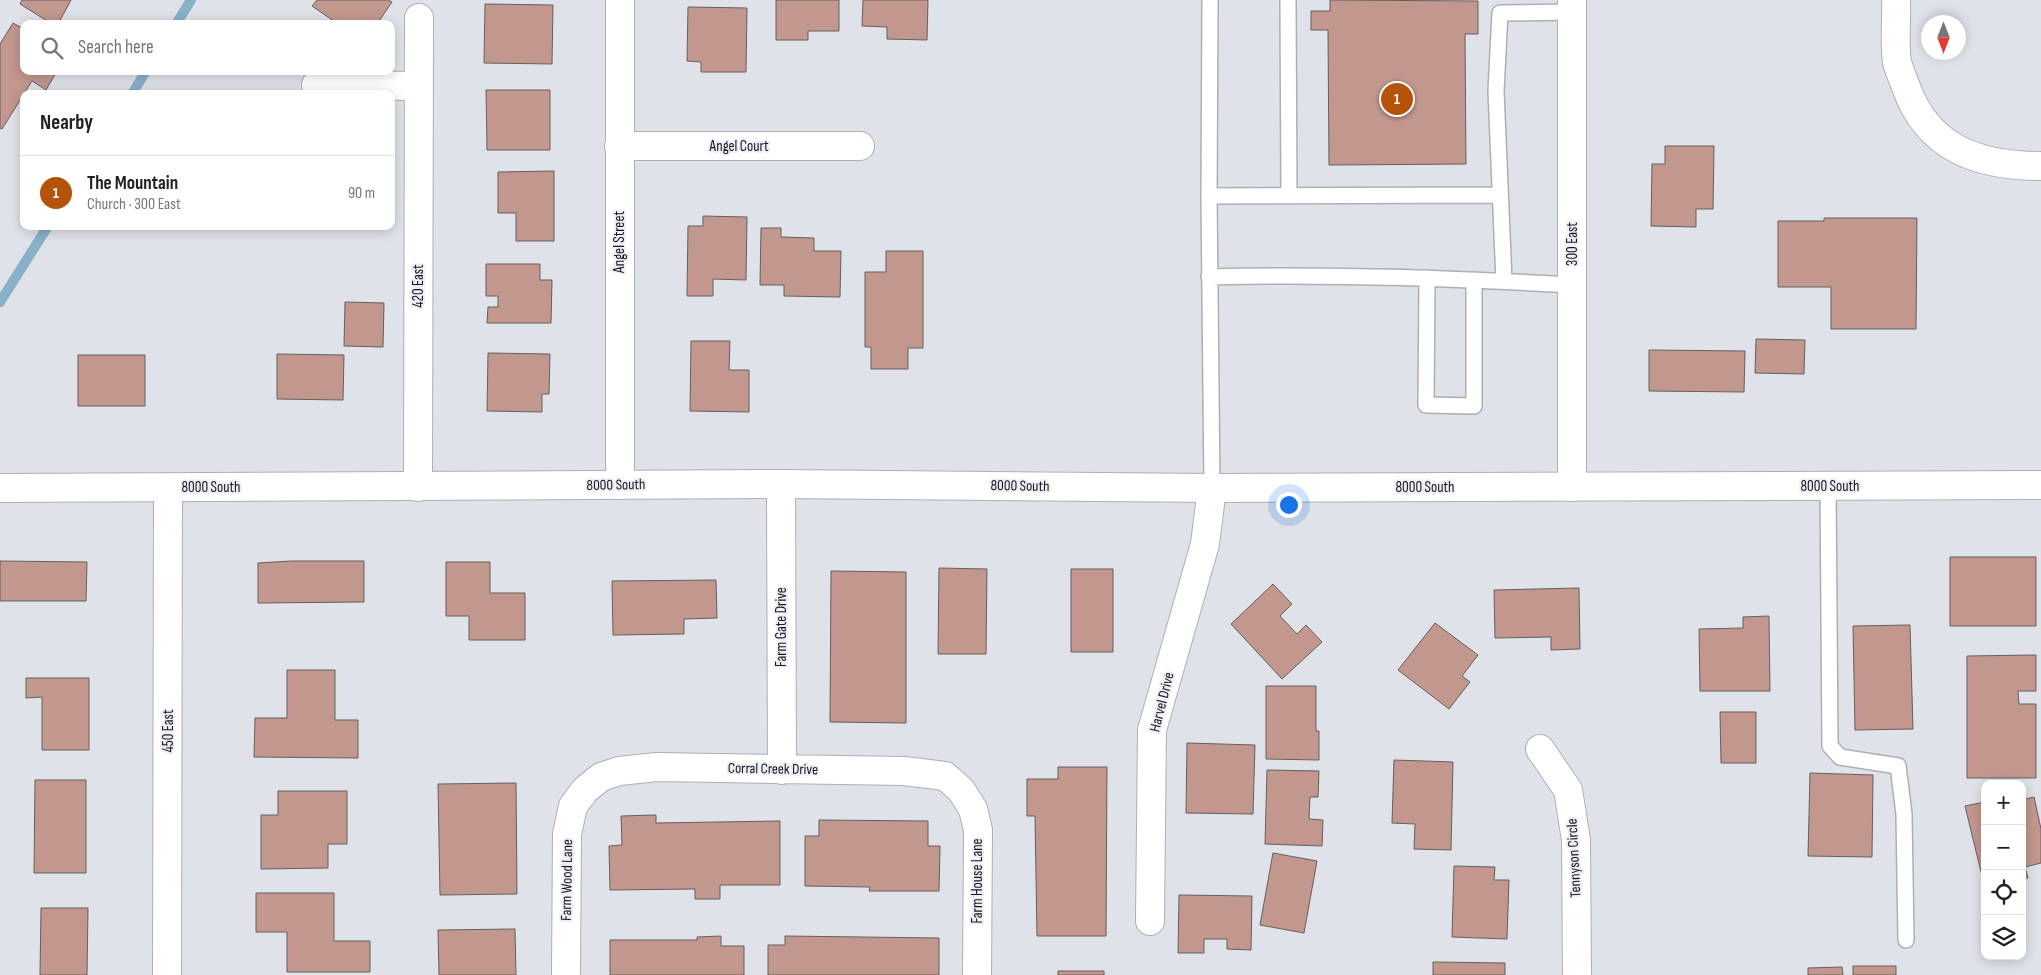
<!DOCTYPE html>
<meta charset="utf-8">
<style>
:root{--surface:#fff;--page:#f6f6f6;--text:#202124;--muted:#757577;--line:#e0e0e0;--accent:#b45309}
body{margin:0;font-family:"Sofia Sans Condensed",sans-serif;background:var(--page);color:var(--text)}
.controls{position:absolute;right:15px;bottom:15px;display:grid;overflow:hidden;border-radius:10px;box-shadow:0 2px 12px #0003}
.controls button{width:45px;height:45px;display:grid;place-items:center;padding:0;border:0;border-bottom:1px solid var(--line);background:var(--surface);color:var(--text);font:25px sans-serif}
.compass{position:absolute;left:1921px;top:15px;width:45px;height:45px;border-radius:50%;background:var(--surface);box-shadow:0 2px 12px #0003;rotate:180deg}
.you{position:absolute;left:1288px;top:504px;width:18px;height:18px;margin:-12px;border:4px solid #fff;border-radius:50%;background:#1a73e8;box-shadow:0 0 0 8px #1a73e833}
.badge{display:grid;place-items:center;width:32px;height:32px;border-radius:50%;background:var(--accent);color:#fff;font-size:16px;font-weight:700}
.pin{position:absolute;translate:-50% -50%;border:2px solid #fff;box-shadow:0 1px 5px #0006}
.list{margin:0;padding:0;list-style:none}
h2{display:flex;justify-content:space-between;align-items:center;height:65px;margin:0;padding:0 20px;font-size:21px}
h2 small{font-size:16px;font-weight:400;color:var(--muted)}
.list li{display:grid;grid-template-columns:32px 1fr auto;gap:15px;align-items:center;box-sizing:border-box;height:75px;padding:0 20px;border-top:1px solid var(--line)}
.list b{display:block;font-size:19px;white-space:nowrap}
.list p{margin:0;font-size:16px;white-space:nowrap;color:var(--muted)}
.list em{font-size:16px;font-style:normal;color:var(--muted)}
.icon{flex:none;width:28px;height:28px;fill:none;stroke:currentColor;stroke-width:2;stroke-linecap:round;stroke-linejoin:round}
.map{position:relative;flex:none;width:2041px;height:975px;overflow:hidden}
.search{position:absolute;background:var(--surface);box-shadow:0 2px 12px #0003;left:20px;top:20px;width:375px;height:55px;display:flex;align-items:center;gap:12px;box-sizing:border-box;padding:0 18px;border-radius:10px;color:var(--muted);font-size:19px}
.panel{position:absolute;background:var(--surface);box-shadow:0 2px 12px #0003;left:20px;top:90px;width:375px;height:140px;border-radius:10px}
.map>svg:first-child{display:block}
</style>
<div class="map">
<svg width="2041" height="975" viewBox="0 0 2041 975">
<rect width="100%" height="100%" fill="#dfe2e8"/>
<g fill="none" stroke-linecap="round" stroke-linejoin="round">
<path stroke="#88b0c7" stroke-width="10" d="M 176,24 L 191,0
M 132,94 L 146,71
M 0,302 L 48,226"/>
</g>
<path fill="#c2978e" stroke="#655f5e" d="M 22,0 L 71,0 L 58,24 L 52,24 L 20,4 Z
M 317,0 L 388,0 L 392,2 L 377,24 L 338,24 L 312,6 Z
M 776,0 L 839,0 L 839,31 L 808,31 L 808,40 L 776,40 Z
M 863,0 L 928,0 L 927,40 L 887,39 L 887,27 L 862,26 Z
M 1330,0 L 1478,1 L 1478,34 L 1465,34 L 1466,164 L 1329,165 L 1328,30 L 1311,30 L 1311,11 L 1330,11 Z
M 485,4 L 553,5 L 552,64 L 484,63 Z
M 688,7 L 747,8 L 746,72 L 701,72 L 701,62 L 687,61 Z
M 13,23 L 24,29 L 24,71 L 57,71 L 46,90 L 32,81 L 2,129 L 0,128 L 0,44 Z
M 486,90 L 550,90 L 550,150 L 487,150 Z
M 1665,146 L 1714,146 L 1713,209 L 1696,209 L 1696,227 L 1651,226 L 1652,164 L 1665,164 Z
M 554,171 L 554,241 L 516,241 L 516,213 L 498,213 L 498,172 Z
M 703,216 L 747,217 L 746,280 L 713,279 L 713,296 L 687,296 L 688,226 L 703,226 Z
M 1824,218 L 1917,218 L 1916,329 L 1831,329 L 1831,287 L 1778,287 L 1778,221 L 1824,221 Z
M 761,228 L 781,228 L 781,237 L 814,238 L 814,251 L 841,251 L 840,297 L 784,296 L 784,285 L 760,285 Z
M 886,251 L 923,251 L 923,348 L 908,348 L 908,369 L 871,369 L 871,347 L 865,347 L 865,272 L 886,272 Z
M 486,264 L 540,264 L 540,280 L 552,280 L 551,323 L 487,323 L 488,307 L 498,307 L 498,296 L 486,296 Z
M 345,302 L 384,303 L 383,347 L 344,346 Z
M 1756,339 L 1805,340 L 1804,374 L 1755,373 Z
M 691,341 L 730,341 L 729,370 L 749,370 L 749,412 L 690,411 Z
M 1649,350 L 1745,351 L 1744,392 L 1649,391 Z
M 488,353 L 550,354 L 549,394 L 542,394 L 542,412 L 487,411 Z
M 277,354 L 344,355 L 343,400 L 277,399 Z
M 78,355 L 145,355 L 145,406 L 78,406 Z
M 1950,557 L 2036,557 L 2036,626 L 1950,626 Z
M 0,561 L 87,562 L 86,601 L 0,601 Z
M 291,561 L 364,561 L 364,602 L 258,603 L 258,563 Z
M 446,562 L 490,562 L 490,593 L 525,593 L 525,640 L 469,640 L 469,616 L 446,616 Z
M 939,568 L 987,569 L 986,654 L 938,654 Z
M 1071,569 L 1113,569 L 1113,652 L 1071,652 Z
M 831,571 L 906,572 L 906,723 L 830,722 Z
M 716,580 L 717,618 L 684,619 L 684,634 L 613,635 L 612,581 Z
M 1273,584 L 1292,604 L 1280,616 L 1297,634 L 1306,625 L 1322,642 L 1282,679 L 1231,624 Z
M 1579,588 L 1580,649 L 1551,650 L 1551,637 L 1495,638 L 1494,590 Z
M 1769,616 L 1770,691 L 1700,691 L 1699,629 L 1743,628 L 1743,617 Z
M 1435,623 L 1478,655 L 1462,676 L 1470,682 L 1449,709 L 1398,670 Z
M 1910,625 L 1913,729 L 1855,730 L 1853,626 Z
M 2036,655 L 2036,691 L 2018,691 L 2019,704 L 2036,704 L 2036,778 L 1967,778 L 1967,656 Z
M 287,670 L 335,670 L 335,720 L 358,720 L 358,758 L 254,757 L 255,718 L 287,718 Z
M 26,678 L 89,678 L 89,750 L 42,750 L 42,697 L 26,698 Z
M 1266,686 L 1316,686 L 1316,731 L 1319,731 L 1319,760 L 1266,759 Z
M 1720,712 L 1756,712 L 1756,763 L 1721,763 Z
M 1187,743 L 1255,745 L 1253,814 L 1186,813 Z
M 1394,760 L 1453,762 L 1451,850 L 1414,849 L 1415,824 L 1392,823 Z
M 1058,767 L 1107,767 L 1106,936 L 1037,936 L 1035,816 L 1027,816 L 1027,779 L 1058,779 Z
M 1267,770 L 1319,771 L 1318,797 L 1310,797 L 1309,819 L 1323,820 L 1322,846 L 1265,844 Z
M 1810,773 L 1873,775 L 1872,857 L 1808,856 Z
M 35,780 L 86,780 L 86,873 L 34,873 Z
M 516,783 L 517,894 L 440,895 L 438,784 Z
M 278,791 L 347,791 L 347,844 L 328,844 L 328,868 L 261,869 L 261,815 L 278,815 Z
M 2034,797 L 2041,829 L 2041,863 L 2025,867 L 2028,878 L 2022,879 L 2022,800 Z
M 1985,802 L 1985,888 L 1965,806 Z
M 656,815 L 656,823 L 780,821 L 780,885 L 720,885 L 720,899 L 695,899 L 695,889 L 610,890 L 609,846 L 622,845 L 621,816 Z
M 819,820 L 928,821 L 928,846 L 940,846 L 939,891 L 869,891 L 870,887 L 805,886 L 805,836 L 819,836 Z
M 1273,853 L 1317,861 L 1304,933 L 1260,925 Z
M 1454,866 L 1495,867 L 1494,880 L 1509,880 L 1507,939 L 1452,937 Z
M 256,893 L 334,893 L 334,941 L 370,941 L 370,972 L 287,972 L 287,932 L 256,932 Z
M 1179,895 L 1252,896 L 1251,950 L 1227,949 L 1227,939 L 1204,939 L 1204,953 L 1178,953 Z
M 41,908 L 88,908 L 87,975 L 40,975 Z
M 515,929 L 516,975 L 439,975 L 438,930 Z
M 721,936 L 721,946 L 744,946 L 744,975 L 610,975 L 610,940 L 697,940 L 697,937 Z
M 785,936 L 939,938 L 939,975 L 768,975 L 768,945 L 785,945 Z
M 1433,962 L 1505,963 L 1505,975 L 1433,975 Z
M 1853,966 L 1896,966 L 1896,975 L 1853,975 Z
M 1842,967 L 1843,975 L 1808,975 L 1808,968 Z
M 1058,971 L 1104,971 L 1104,975 L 1058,975 Z"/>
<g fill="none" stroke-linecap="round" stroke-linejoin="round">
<defs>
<path id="service" d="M 1288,0 L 1289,196
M 1209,196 L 1210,0
M 1209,277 C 1330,274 1451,278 1572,285
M 1427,278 L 1426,405 L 1474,406 L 1474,280
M 1504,281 L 1496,91 L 1500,13 L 1572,12
M 1828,485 L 1830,746 L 1840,757 L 1898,766 L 1904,814 L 1906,940
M 1212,488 L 1209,196 L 1500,195"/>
<path id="minor" d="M 620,0 L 620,485
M 1572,0 L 1572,487
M 1896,0 C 1897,20 1894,42 1897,62 C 1899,70 1903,79 1906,87 C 1928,149 1979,166 2041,166
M 316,85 L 419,86
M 619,146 L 860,146
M 781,484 L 782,770
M 418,487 L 419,18
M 1540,749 L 1568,790 L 1576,840 L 1577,975
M 1150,921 L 1152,730 L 1205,544 L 1212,488
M 167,975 L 168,488
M 566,975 L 567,834 L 573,806 L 585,790 L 601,777 L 619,771 L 657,767 L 904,771 L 945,776 L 961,790 L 973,809 L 978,830 L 977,975"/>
<path id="tertiary" d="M 0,488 L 781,484 L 1212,488 L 2041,485"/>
</defs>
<use href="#service" stroke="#acafb4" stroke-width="18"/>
<use href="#minor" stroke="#acafb4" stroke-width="30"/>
<use href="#tertiary" stroke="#acafb4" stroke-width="30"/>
<use href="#service" stroke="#fff" stroke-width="15"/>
<use href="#minor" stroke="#fff" stroke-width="28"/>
<use href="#tertiary" stroke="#fff" stroke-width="28"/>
</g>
<g text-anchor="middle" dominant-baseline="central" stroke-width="4" stroke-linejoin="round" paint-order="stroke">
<g font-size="15" fill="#151618" stroke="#eceff5">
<text x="739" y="146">Angel Court</text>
<text transform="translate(619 242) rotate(-90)">Angel Street</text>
<text transform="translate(1572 244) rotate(-90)">300 East</text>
<text transform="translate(418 286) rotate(-90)">420 East</text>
<text transform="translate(616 485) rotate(-1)">8000 South</text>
<text transform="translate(1020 486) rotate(1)">8000 South</text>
<text x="1830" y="486">8000 South</text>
<text x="211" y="487">8000 South</text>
<text x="1425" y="487">8000 South</text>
<text transform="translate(781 627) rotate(-90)">Farm Gate Drive</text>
<text transform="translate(1162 702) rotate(-76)">Harvel Drive</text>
<text transform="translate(168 731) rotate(-90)">450 East</text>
<text transform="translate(773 769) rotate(1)">Corral Creek Drive</text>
<text transform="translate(1574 858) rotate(-93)">Tennyson Circle</text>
<text transform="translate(567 880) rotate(-89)">Farm Wood Lane</text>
<text transform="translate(977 881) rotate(-90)">Farm House Lane</text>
</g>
</g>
</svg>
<div class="controls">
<button>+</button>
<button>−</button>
<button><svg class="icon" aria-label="locate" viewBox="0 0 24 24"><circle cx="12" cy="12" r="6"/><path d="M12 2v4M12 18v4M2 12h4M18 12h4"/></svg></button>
<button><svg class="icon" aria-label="layers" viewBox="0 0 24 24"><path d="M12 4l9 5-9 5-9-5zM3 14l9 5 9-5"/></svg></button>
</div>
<svg class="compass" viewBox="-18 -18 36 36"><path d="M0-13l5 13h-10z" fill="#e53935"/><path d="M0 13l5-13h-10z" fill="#757577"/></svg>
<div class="you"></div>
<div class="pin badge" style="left:1397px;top:99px">1</div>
<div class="search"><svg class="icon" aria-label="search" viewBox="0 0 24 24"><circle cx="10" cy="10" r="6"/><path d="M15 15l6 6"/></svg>Search here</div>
<section class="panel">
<h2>Nearby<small></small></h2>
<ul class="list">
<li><span class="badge">1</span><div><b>The Mountain</b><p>Church · 300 East</p></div><em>90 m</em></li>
</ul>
</section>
</div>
